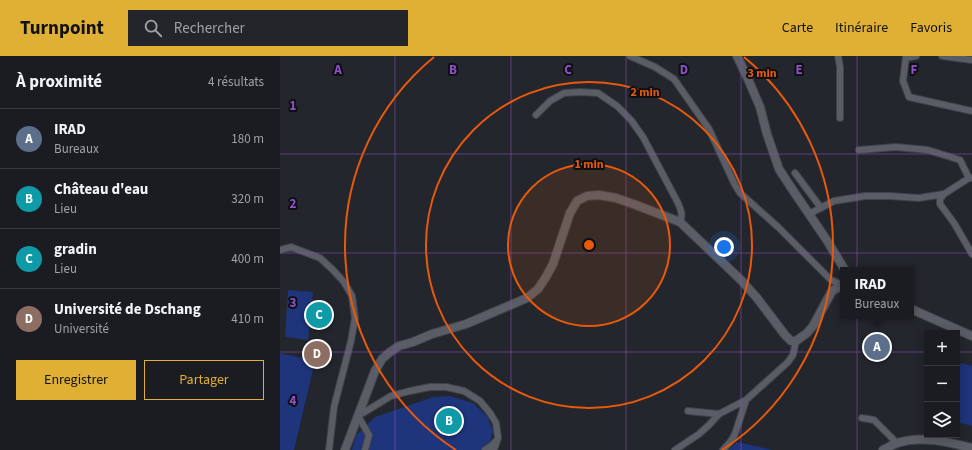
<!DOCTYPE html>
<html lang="fr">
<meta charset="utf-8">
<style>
:root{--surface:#1a1c21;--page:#23252a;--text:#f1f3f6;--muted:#9fa1a5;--line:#383a3f;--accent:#dfb034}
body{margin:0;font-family:"Source Sans 3",sans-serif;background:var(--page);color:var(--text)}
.controls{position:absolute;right:12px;bottom:12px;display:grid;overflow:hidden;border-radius:0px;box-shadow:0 2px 10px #0003}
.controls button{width:36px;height:36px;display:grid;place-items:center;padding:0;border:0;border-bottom:1px solid var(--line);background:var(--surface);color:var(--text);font:20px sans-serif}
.you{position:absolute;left:444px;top:191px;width:14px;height:14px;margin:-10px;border:3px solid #fff;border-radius:50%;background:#1a73e8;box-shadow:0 0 0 6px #1a73e833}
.badge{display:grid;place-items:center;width:26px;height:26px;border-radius:50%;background:var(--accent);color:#fff;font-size:13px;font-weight:700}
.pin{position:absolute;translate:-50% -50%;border:2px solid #fff;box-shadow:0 1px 4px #0006}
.popup{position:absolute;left:560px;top:211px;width:74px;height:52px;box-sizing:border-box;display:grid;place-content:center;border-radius:0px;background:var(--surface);filter:drop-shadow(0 1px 3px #0005);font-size:13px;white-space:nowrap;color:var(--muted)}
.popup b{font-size:15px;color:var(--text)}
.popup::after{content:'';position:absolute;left:50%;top:100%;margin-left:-8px;border:8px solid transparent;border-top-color:var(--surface)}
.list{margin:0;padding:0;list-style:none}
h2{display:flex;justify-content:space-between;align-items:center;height:52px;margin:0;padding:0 16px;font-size:17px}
h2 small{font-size:13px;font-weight:400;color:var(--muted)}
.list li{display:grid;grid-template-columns:26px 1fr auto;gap:12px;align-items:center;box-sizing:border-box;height:60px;padding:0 16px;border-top:1px solid var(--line)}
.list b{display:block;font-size:15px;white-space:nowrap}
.list p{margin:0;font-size:13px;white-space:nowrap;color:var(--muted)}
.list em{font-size:13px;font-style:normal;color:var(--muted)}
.actions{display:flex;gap:8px;padding:12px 16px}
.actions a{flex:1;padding:9px 0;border:1px solid var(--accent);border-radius:0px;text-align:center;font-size:14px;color:var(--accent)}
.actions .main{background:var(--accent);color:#111}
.icon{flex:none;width:22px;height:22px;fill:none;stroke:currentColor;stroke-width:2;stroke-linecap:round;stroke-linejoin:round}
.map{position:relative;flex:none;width:692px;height:394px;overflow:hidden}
header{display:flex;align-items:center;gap:24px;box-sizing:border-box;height:56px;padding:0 20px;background:var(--accent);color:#111}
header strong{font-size:19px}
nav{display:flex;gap:22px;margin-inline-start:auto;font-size:14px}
.search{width:280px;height:36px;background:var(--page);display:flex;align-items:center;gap:10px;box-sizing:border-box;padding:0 14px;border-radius:0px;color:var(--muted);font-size:15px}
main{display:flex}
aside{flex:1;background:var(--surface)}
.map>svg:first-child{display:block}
</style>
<header>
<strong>Turnpoint</strong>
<div class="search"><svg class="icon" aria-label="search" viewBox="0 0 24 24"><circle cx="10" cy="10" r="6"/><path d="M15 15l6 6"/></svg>Rechercher</div>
<nav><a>Carte</a><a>Itinéraire</a><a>Favoris</a></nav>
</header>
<main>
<aside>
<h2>À proximité<small>4 résultats</small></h2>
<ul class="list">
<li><span class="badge" style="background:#5c6f8a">A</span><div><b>IRAD</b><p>Bureaux</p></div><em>180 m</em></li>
<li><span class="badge" style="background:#0f9aa8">B</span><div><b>Château d'eau</b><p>Lieu</p></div><em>320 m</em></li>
<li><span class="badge" style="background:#0f9aa8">C</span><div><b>gradin</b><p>Lieu</p></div><em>400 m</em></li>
<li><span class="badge" style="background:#8d6e63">D</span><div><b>Université de Dschang</b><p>Université</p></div><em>410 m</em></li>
</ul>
<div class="actions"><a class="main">Enregistrer</a><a>Partager</a></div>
</aside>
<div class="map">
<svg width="692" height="394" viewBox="0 0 692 394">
<rect width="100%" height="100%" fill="#23262c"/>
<path fill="#1e347b" d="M 8,234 L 33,236 L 28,284 L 5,281 Z
M 0,297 L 35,305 L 14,394 L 0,394 Z
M 681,307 L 692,310 L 692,370 L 677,366 L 677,321 Z
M 170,340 L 193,347 L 207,360 L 213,375 L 208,394 L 72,394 L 76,379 L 95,361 L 153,341 Z
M 457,386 L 493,394 L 449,394 Z"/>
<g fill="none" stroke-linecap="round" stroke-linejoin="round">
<defs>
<path id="street" d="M 350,0 L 375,11 L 394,23 L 429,73 L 455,129 L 460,137 L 498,171 L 551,224 L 562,229
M 558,0 L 560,11 L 560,62
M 626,0 L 623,25 L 629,41 L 692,55
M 662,0 L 692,4
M 626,2 L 636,0
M 256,59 L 270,45 L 284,37 L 300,36 L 318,37 L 337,50 L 351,64 L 363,81 L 398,147 C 401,154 403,159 400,166
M 579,94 L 616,91 L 648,94 L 680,104 L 689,122
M 515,117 L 541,152
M 664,138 L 660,143 L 660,148 L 674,167 L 692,198
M 529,158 L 554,145 L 585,140 L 610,140 L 639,142 L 664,138 L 689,122 L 692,122
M 0,194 L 11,191 L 40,202 L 52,213 L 64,226 L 72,240 L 75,262 L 71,285 L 54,351 L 49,394
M 408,355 L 439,358
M 582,362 L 594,364 L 617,387
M 85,394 L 89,379 L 78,360 L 111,340 L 130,335 L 150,331 L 166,331 L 184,335 L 200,345 L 210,357 L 216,367 L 218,382 L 214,394
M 205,394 L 211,390 L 216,385
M 395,394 L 419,378 L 429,369 L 439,358 L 466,344
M 443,394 L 451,385 L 455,378 L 466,344 L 508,306 L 513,299 L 516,285"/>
<path id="secondary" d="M 457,0 L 468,23 L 480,51 L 487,78 L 499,113 L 512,133 L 546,183 L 565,214
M 631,253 L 692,280
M 65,394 L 95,315 L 102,303 L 110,296 L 119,290 L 133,286 L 152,278 L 186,268 L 247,242 L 258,233 L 266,221 L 273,208 L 290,157 L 297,145 L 307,140 L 319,139 L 336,142 L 356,149 L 400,166 L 441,205 L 461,224 L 477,242 L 505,279 L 511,285 L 516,285 L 527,277 L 533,270 L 552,235 L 563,229
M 603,394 C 607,392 612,389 617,387 C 642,379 668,386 692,392"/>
</defs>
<use href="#street" stroke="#3f4247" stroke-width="8"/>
<use href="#secondary" stroke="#3f4247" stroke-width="10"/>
<use href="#street" stroke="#5a5d65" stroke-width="6"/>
<use href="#secondary" stroke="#5a5d65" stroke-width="8"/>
</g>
<path fill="none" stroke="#8f51c7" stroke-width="1" stroke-opacity="0.55" d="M 115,0 L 115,394M 231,0 L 231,394M 346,0 L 346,394M 461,0 L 461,394M 577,0 L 577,394M 0,98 L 692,98M 0,197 L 692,197M 0,296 L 647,296M 677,296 L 692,296"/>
<circle cx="309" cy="189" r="81" fill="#e8590c" fill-opacity=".12"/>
<g fill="none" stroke="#e8590c" stroke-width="2">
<circle cx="309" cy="189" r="81"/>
<circle cx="309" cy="189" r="163"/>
<path d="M176 394A244 244 0 0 1 154 1M464 1A244 244 0 0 1 442 394"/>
</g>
<g font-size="13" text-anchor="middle" font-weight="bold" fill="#8f51c7" stroke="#0e0f12" stroke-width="4" stroke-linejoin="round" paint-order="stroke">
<text x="58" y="18">A</text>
<text x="173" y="18">B</text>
<text x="288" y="18">C</text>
<text x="404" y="18">D</text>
<text x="519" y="18">E</text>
<text x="634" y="18">F</text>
<text x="13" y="54">1</text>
<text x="13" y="152">2</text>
<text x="13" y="251">3</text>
<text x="13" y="349">4</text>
</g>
<circle cx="309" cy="189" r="6" fill="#e8590c" stroke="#0e0f12" stroke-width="2"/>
<g font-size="12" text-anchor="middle" font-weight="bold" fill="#e8590c" stroke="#0e0f12" stroke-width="4" stroke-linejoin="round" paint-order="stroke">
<text x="482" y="21">3 min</text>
<text x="365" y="40">2 min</text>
<text x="309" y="112">1 min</text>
</g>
</svg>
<div class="controls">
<button>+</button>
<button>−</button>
<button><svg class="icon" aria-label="layers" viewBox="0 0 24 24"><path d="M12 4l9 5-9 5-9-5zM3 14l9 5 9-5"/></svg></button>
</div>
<div class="you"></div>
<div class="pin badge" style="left:597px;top:291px;background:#5c6f8a">A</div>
<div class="popup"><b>IRAD</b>Bureaux</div>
<div class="pin badge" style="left:169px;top:365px;background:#0f9aa8">B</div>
<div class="pin badge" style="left:39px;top:259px;background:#0f9aa8">C</div>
<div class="pin badge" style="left:37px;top:298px;background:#8d6e63">D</div>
</div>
</main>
